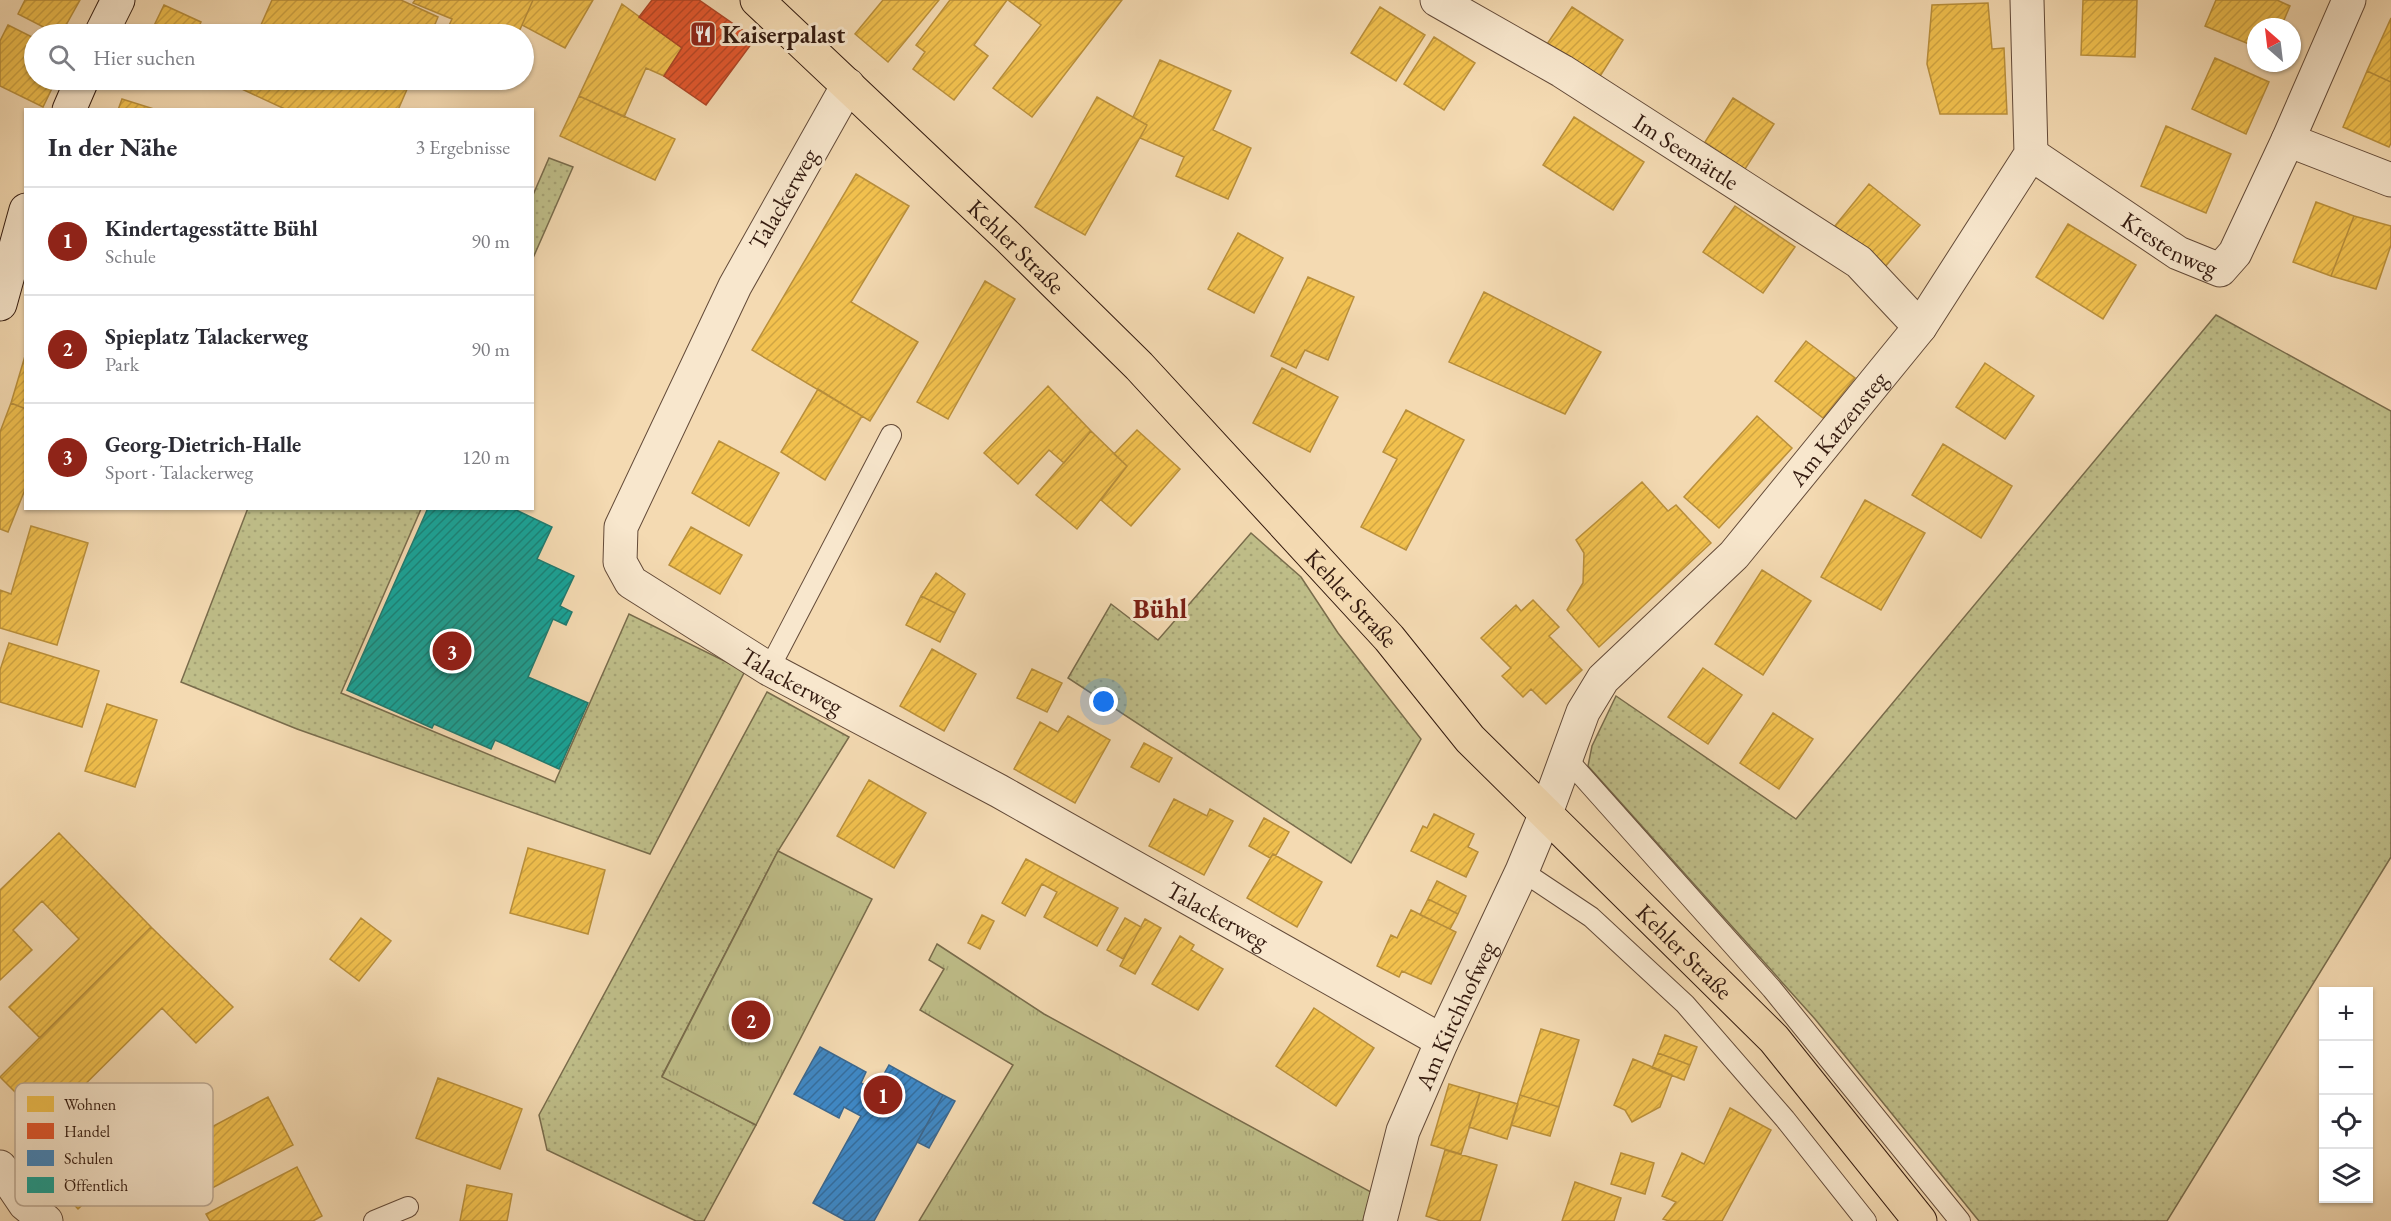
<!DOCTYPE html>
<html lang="de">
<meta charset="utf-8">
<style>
:root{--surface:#fff;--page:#f2f2f3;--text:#2b2b33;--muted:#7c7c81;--line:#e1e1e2;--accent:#8f2418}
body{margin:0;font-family:"EB Garamond",serif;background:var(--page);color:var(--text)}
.controls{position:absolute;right:18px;bottom:18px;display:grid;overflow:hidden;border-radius:0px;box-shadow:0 2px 4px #0004}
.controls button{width:54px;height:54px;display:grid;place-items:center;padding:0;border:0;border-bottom:2px solid var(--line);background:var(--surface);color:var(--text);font:30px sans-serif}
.compass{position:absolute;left:2247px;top:18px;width:54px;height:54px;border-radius:50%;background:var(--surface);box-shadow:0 2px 4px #0004;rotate:332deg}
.you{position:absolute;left:1104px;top:702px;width:21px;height:21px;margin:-15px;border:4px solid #fff;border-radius:50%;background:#1a73e8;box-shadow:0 0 0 9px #1a73e833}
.badge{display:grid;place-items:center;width:39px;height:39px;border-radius:50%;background:var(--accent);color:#fff;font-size:20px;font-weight:700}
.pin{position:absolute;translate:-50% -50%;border:3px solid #fff;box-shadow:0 2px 6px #0006}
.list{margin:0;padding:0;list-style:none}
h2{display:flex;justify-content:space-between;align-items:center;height:78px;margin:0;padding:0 24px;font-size:26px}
h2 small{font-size:20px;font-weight:400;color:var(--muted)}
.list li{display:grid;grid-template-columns:39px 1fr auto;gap:18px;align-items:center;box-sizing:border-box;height:108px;padding:0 24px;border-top:2px solid var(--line)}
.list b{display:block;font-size:22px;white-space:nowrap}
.list p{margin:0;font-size:20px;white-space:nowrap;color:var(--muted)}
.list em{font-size:20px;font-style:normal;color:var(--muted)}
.icon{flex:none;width:33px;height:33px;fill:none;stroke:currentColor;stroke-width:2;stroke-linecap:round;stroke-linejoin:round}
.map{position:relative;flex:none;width:2391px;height:1221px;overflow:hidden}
.search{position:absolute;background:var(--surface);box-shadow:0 2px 4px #0004;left:24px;top:24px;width:510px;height:66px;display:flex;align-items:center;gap:15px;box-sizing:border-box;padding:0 21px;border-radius:33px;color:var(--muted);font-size:22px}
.panel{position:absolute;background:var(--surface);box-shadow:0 2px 4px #0004;left:24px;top:108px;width:510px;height:402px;border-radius:0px}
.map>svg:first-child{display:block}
</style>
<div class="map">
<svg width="2391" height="1221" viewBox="0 0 2391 1221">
<defs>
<pattern id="grass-dots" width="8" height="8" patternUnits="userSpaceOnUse" patternTransform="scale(1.5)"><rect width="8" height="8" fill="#bfbe89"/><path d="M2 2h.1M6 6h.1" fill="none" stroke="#a5a375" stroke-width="1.8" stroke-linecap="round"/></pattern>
<pattern id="park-tufts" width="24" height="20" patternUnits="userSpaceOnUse" patternTransform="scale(1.5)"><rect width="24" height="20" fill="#bfbe89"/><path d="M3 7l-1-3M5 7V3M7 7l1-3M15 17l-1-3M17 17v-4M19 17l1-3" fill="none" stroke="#a5a375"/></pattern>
<pattern id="homes-hatch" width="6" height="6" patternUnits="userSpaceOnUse" patternTransform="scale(1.5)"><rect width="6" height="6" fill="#f2c14e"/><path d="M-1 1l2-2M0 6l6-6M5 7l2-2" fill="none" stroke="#d0a543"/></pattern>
<pattern id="shops-hatch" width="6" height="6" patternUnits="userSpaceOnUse" patternTransform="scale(1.5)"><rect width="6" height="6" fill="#e4572e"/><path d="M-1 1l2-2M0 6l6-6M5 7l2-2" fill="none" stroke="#b94726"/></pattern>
<pattern id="schools-hatch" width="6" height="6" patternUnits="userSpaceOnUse" patternTransform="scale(1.5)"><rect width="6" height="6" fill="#3f88c5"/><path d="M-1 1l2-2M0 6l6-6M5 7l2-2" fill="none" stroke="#356e9e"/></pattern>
<pattern id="public-hatch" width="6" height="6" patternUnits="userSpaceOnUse" patternTransform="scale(1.5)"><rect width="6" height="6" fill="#17a398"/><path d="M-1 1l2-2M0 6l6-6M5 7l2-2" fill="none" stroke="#15847a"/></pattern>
</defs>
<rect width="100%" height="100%" fill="#f4dab2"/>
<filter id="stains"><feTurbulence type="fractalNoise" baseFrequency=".00333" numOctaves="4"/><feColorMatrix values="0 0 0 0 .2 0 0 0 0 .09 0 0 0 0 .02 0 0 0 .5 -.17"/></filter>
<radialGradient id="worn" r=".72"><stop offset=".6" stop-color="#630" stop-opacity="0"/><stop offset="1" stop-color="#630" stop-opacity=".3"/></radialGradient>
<path fill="url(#grass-dots)" stroke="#796c4c" stroke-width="1.5" d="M 549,158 L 573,167 L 533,258 L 533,195 Z
M 2216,315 L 2391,411 L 2391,857 L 2167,1221 L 1979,1221 L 1815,1019 L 1588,766 L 1592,746 L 1616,696 L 1796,819 Z
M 248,508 L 421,509 L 341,693 L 555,782 L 629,614 L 745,671 L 650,854 L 297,729 L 181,682 Z
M 1251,533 L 1301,577 L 1338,633 L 1421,739 L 1351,863 L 1068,678 L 1111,604 L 1158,640 Z
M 767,692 L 849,737 L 778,851 L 662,1076 L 756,1125 L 704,1221 L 696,1221 L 547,1150 L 539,1115 Z"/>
<path fill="url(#park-tufts)" stroke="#796c4c" stroke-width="1.5" d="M 778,851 L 872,899 L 756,1125 L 662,1077 Z
M 937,944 L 1044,1014 L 1371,1192 L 1363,1221 L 919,1221 L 1013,1065 L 920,1010 L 944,969 L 929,960 Z"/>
<path fill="url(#homes-hatch)" stroke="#b98f3b" stroke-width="1.5" d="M 25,0 L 80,0 L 61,34 L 57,34 L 18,14 Z
M 272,0 L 401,0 L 438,17 L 431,34 L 257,34 Z
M 415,0 L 533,0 L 518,34 L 445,34 L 452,19 L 413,3 Z
M 533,0 L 593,0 L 565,48 L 522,25 Z
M 883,0 L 939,0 L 888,62 L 855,34 Z
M 950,0 L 1007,0 L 974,45 L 988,56 L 954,100 L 913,69 L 925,52 L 916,45 Z
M 1008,0 L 1122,0 L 1032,117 L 993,88 L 1041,25 Z
M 2083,0 L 2137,0 L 2135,57 L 2081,55 Z
M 2216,0 L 2277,0 L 2290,6 L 2281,27 L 2256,27 L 2256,47 L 2205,26 Z
M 1988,3 L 1992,49 L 2004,48 L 2007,114 L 1940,114 L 1927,64 L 1932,5 Z
M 622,4 L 682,48 L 664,76 L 646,68 L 624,117 L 579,96 Z
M 164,5 L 201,22 L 196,34 L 150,34 Z
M 1380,7 L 1425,35 L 1396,81 L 1351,53 Z
M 1572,7 L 1623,40 L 1597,81 L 1545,47 Z
M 2391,18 L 2391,82 L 2367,71 Z
M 8,25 L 34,38 L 34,80 L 56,80 L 43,107 L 0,86 L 0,41 Z
M 1434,37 L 1475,63 L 1444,110 L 1404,84 Z
M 2215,58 L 2269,82 L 2246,134 L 2192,109 Z
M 1160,60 L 1231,91 L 1213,130 L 1251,148 L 1228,199 L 1176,176 L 1184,157 L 1140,138 L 1147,125 L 1133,117 Z
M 2367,71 L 2391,82 L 2391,143 L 2389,147 L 2343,127 Z
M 238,80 L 411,80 L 398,110 L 287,110 L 235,86 Z
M 579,96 L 675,139 L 655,180 L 560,136 Z
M 1097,97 L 1147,125 L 1085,235 L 1035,207 Z
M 1733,98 L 1774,124 L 1745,169 L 1705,142 Z
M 122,99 L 157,110 L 118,110 Z
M 1574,117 L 1644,162 L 1613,210 L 1543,165 Z
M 2166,126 L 2231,154 L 2206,213 L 2141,186 Z
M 856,174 L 909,206 L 851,302 L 918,342 L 870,421 L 752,350 Z
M 1869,184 L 1920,225 L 1885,267 L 1835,226 Z
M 2316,202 L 2354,216 L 2331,276 L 2293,262 Z
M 1735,206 L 1795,247 L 1763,293 L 1703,252 Z
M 2354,216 L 2391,226 L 2391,245 L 2376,289 L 2331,276 Z
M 2068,224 L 2136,265 L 2103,319 L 2036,277 Z
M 1238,233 L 1283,258 L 1254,313 L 1208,289 Z
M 1308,277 L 1354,297 L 1328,360 L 1305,350 L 1296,368 L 1271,356 Z
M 985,281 L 1015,299 L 948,419 L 917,402 Z
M 1484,292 L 1601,352 L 1565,414 L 1449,362 Z
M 1806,341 L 1855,378 L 1823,418 L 1775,381 Z
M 25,356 L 26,356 L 26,409 L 11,403 Z
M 1985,363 L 2034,396 L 2005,439 L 1956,407 Z
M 1282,368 L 1338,397 L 1310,452 L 1253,423 Z
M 1048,386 L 1091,431 L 1064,463 L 1049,450 L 1018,484 L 984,453 Z
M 818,389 L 862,416 L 825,480 L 781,452 Z
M 11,403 L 26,409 L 26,487 L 8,532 L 0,529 L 0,432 Z
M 1406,410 L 1464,440 L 1406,550 L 1361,527 L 1397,459 L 1383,452 Z
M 1757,416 L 1792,448 L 1719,528 L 1684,497 Z
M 1137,430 L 1180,469 L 1131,526 L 1101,500 L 1127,466 L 1114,454 Z
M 1091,431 L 1127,466 L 1077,529 L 1036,495 Z
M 719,441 L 779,473 L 749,526 L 692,493 Z
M 1943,444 L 2012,486 L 1981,538 L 1912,495 Z
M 1642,482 L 1668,511 L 1676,505 L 1711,543 L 1599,647 L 1567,610 L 1583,583 L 1584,553 L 1576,540 Z
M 1865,500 L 1925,533 L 1881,610 L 1821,577 Z
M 31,526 L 88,543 L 57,645 L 0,628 L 0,590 L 11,594 Z
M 691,527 L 742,555 L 720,594 L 669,565 Z
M 1762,570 L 1811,601 L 1763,675 L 1715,644 Z
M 936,573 L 965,594 L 955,613 L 921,596 Z
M 921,596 L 955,613 L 940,642 L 906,625 Z
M 1533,600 L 1559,627 L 1549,636 L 1582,670 L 1546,704 L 1531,689 L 1523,697 L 1502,676 L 1511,668 L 1481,638 L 1516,605 L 1521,611 Z
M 9,643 L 99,671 L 82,727 L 0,702 L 0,670 Z
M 932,649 L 976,674 L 944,731 L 900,706 Z
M 1703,668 L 1742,695 L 1708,744 L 1668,717 Z
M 1032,669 L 1062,683 L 1047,712 L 1017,698 Z
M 107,704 L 157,720 L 135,787 L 85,771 Z
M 1773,713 L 1813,739 L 1779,789 L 1740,763 Z
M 1068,716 L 1110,740 L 1075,803 L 1014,769 L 1040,722 L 1058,732 Z
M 1144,743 L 1172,758 L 1159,782 L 1131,767 Z
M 869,780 L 926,813 L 894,868 L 837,836 Z
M 1174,799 L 1207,816 L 1210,809 L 1233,821 L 1204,875 L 1149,846 Z
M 1434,814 L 1474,834 L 1468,847 L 1478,852 L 1466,877 L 1411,851 L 1423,826 L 1427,828 Z
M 1264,818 L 1289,832 L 1276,855 L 1273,854 L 1270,858 L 1249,846 Z
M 59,833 L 151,927 L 40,1038 L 9,1007 L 79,939 L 42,901 L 13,930 L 32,950 L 0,980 L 0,890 Z
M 528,848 L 605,870 L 588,934 L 510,913 Z
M 1273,854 L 1322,882 L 1297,927 L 1247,898 Z
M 1026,859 L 1118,908 L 1097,946 L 1044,917 L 1057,892 L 1042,884 L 1025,916 L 1002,903 Z
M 1437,881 L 1466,896 L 1458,914 L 1428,899 Z
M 1428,899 L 1458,914 L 1450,929 L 1420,915 Z
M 1411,910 L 1456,932 L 1431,984 L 1402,971 L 1399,977 L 1377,966 L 1391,935 L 1397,938 Z
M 982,915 L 994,921 L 980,949 L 968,943 Z
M 361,918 L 391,941 L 359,981 L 330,959 Z
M 1125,918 L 1141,927 L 1123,959 L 1107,950 Z
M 1145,919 L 1161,928 L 1135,974 L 1120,966 Z
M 151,927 L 233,1007 L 196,1043 L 162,1008 L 46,1123 L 0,1077 Z
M 1180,936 L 1194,945 L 1191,950 L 1223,969 L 1198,1010 L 1152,984 Z
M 1314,1008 L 1374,1048 L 1336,1106 L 1276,1066 Z
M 1541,1029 L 1579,1040 L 1559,1107 L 1520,1095 Z
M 1665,1035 L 1697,1047 L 1690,1065 L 1658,1053 Z
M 1658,1053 L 1690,1065 L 1684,1080 L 1652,1068 Z
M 1633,1059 L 1672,1075 L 1660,1107 L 1632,1122 L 1625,1110 L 1614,1105 Z
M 438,1078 L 522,1109 L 500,1169 L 416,1138 Z
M 1449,1084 L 1480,1093 L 1461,1154 L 1431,1145 Z
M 1480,1093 L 1518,1104 L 1507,1139 L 1469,1127 Z
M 1520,1095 L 1559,1107 L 1550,1136 L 1511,1125 Z
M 268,1097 L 293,1145 L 201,1194 L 176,1146 Z
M 123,1104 L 175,1161 L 148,1186 L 127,1163 L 78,1209 L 47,1175 Z
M 1730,1108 L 1771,1130 L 1722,1221 L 1669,1221 L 1663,1219 L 1676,1202 L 1662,1196 L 1682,1153 L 1704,1164 Z
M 1445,1150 L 1497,1165 L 1480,1221 L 1441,1221 L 1426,1216 Z
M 1621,1153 L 1654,1163 L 1645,1194 L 1611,1184 Z
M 297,1167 L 322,1216 L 313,1221 L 210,1221 L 206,1214 Z
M 1575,1182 L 1621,1198 L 1614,1221 L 1562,1221 Z
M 467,1185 L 512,1194 L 507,1221 L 460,1221 Z"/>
<path fill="url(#shops-hatch)" stroke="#af4525" stroke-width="1.5" d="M 652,0 L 699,0 L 755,39 L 706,105 L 664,76 L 682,48 L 639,17 Z"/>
<path fill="url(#schools-hatch)" stroke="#3b678e" stroke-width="1.5" d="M 820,1047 L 866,1072 L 861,1083 L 875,1090 L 889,1065 L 943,1095 L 874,1221 L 846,1221 L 813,1203 L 861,1116 L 844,1107 L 839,1118 L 794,1094 Z
M 943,1095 L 955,1101 L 929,1148 L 917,1142 Z"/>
<path fill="url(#public-hatch)" stroke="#1f7a6f" stroke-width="1.5" d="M 428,508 L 512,508 L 552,527 L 537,559 L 574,576 L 560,606 L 572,612 L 566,625 L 553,619 L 528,677 L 588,703 L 559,769 L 495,740 L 491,749 L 434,724 L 432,728 L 347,690 Z"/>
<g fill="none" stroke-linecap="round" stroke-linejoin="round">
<defs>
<path id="lane" d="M 769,669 L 891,435
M 1566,758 L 1772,989 L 1960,1221
M 1522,871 L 1591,917 L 1685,1004 L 1785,1119 L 1866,1221
M 374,1221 L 408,1207"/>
<g id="street">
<path id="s1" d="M 1437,0 L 1562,71 L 1859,262 L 1920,327"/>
<path id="s2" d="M 848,85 L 735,286 L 621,527 L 620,562 L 631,582 L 769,669 L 999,791 L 1442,1041"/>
<path d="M 2288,140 L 2391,180"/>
<path id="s3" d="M 2031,154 L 2178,253 L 2220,270 L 2235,253 L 2288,140 L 2349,0"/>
<path d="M 0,1167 L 25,1204 L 46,1221"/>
<path id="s4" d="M 1380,1221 L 1403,1131 L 1442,1041 L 1522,871 L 1546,813 L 1583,712 L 1603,679 L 1734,555 L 1920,327 L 2031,154 L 2027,0"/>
</g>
<path id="secondary" d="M 101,34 L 118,0
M 69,110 L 82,80
M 0,304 L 26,210"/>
<g id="primary">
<path id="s5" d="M 757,0 L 1008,237 L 1139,366 L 1389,638 L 1470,739 L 1774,1039 L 1920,1221"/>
</g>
</defs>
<use href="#lane" stroke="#634a38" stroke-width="22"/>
<use href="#street" stroke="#634a38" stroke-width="35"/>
<use href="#secondary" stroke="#331a0f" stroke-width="35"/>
<use href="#primary" stroke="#331a0f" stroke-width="35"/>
<use href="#lane" stroke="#f8e7cd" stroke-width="20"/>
<use href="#street" stroke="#f8e7cd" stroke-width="33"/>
<use href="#secondary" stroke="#f8e7cd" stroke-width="33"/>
<use href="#primary" stroke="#f4dab2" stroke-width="33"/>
</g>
<defs>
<symbol id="restaurant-square" viewBox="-11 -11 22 22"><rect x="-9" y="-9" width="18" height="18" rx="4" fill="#8f2418" stroke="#f8e7cd"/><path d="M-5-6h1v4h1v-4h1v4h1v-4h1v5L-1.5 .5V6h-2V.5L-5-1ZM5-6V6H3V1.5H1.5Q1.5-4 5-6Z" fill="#fff"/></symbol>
</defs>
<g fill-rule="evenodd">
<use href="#restaurant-square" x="688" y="19" width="30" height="30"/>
</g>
<g text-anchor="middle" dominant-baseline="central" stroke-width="6" stroke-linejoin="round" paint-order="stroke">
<g font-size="24" font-weight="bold" fill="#331a0f" stroke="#f8e7cd" text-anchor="start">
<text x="722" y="34">Kaiserpalast</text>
</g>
<g font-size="24" fill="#331a0f" stroke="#f8e7cd">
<text stroke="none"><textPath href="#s1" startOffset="292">Im Seemättle</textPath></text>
<text transform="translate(783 199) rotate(-60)">Talackerweg</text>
<text stroke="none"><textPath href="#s3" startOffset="166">Krestenweg</textPath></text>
<text stroke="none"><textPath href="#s5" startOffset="358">Kehler Straße</textPath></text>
<text stroke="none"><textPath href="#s4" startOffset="932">Am Katzensteg</textPath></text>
<text stroke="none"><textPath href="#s5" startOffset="844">Kehler Straße</textPath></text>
<text stroke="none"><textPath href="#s2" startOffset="744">Talackerweg</textPath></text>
<text stroke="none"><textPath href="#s2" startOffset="1230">Talackerweg</textPath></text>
<text stroke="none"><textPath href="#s5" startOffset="1330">Kehler Straße</textPath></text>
<text stroke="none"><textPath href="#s4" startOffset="220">Am Kirchhofweg</textPath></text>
</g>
<g font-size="27" font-weight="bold" fill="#7a1f14" stroke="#f8e7cd">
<text x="1160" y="608">Bühl</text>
</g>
</g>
<rect x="15" y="1083" width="198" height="123" rx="9" fill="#f8e7cd" stroke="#bdaa94" stroke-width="1.5"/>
<rect x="27" y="1096" width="27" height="16" fill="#f2c14e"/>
<rect x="27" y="1123" width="27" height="16" fill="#e4572e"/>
<rect x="27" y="1150" width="27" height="16" fill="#3f88c5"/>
<rect x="27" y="1177" width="27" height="16" fill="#17a398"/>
<g font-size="16" fill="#331a0f">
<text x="64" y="1110">Wohnen</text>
<text x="64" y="1137">Handel</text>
<text x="64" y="1164">Schulen</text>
<text x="64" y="1191">Öffentlich</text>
</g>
<rect width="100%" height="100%" filter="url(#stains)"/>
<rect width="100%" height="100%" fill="url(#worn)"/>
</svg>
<div class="controls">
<button>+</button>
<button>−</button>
<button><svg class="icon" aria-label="locate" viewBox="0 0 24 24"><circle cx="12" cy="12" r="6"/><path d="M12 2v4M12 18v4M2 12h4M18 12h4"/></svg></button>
<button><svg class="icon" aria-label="layers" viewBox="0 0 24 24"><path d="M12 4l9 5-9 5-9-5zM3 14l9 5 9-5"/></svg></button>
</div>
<svg class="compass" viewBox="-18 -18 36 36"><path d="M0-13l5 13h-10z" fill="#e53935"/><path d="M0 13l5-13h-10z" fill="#7c7c81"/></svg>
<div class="you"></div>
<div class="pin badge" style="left:883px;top:1095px">1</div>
<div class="pin badge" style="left:751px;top:1020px">2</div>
<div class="pin badge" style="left:452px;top:651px">3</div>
<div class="search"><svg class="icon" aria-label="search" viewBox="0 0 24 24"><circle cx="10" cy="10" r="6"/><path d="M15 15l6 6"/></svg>Hier suchen</div>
<section class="panel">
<h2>In der Nähe<small>3 Ergebnisse</small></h2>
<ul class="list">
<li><span class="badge">1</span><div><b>Kindertagesstätte Bühl</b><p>Schule</p></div><em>90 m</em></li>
<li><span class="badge">2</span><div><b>Spieplatz Talackerweg</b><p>Park</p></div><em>90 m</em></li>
<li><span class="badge">3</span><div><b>Georg-Dietrich-Halle</b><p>Sport · Talackerweg</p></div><em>120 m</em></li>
</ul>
</section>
</div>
